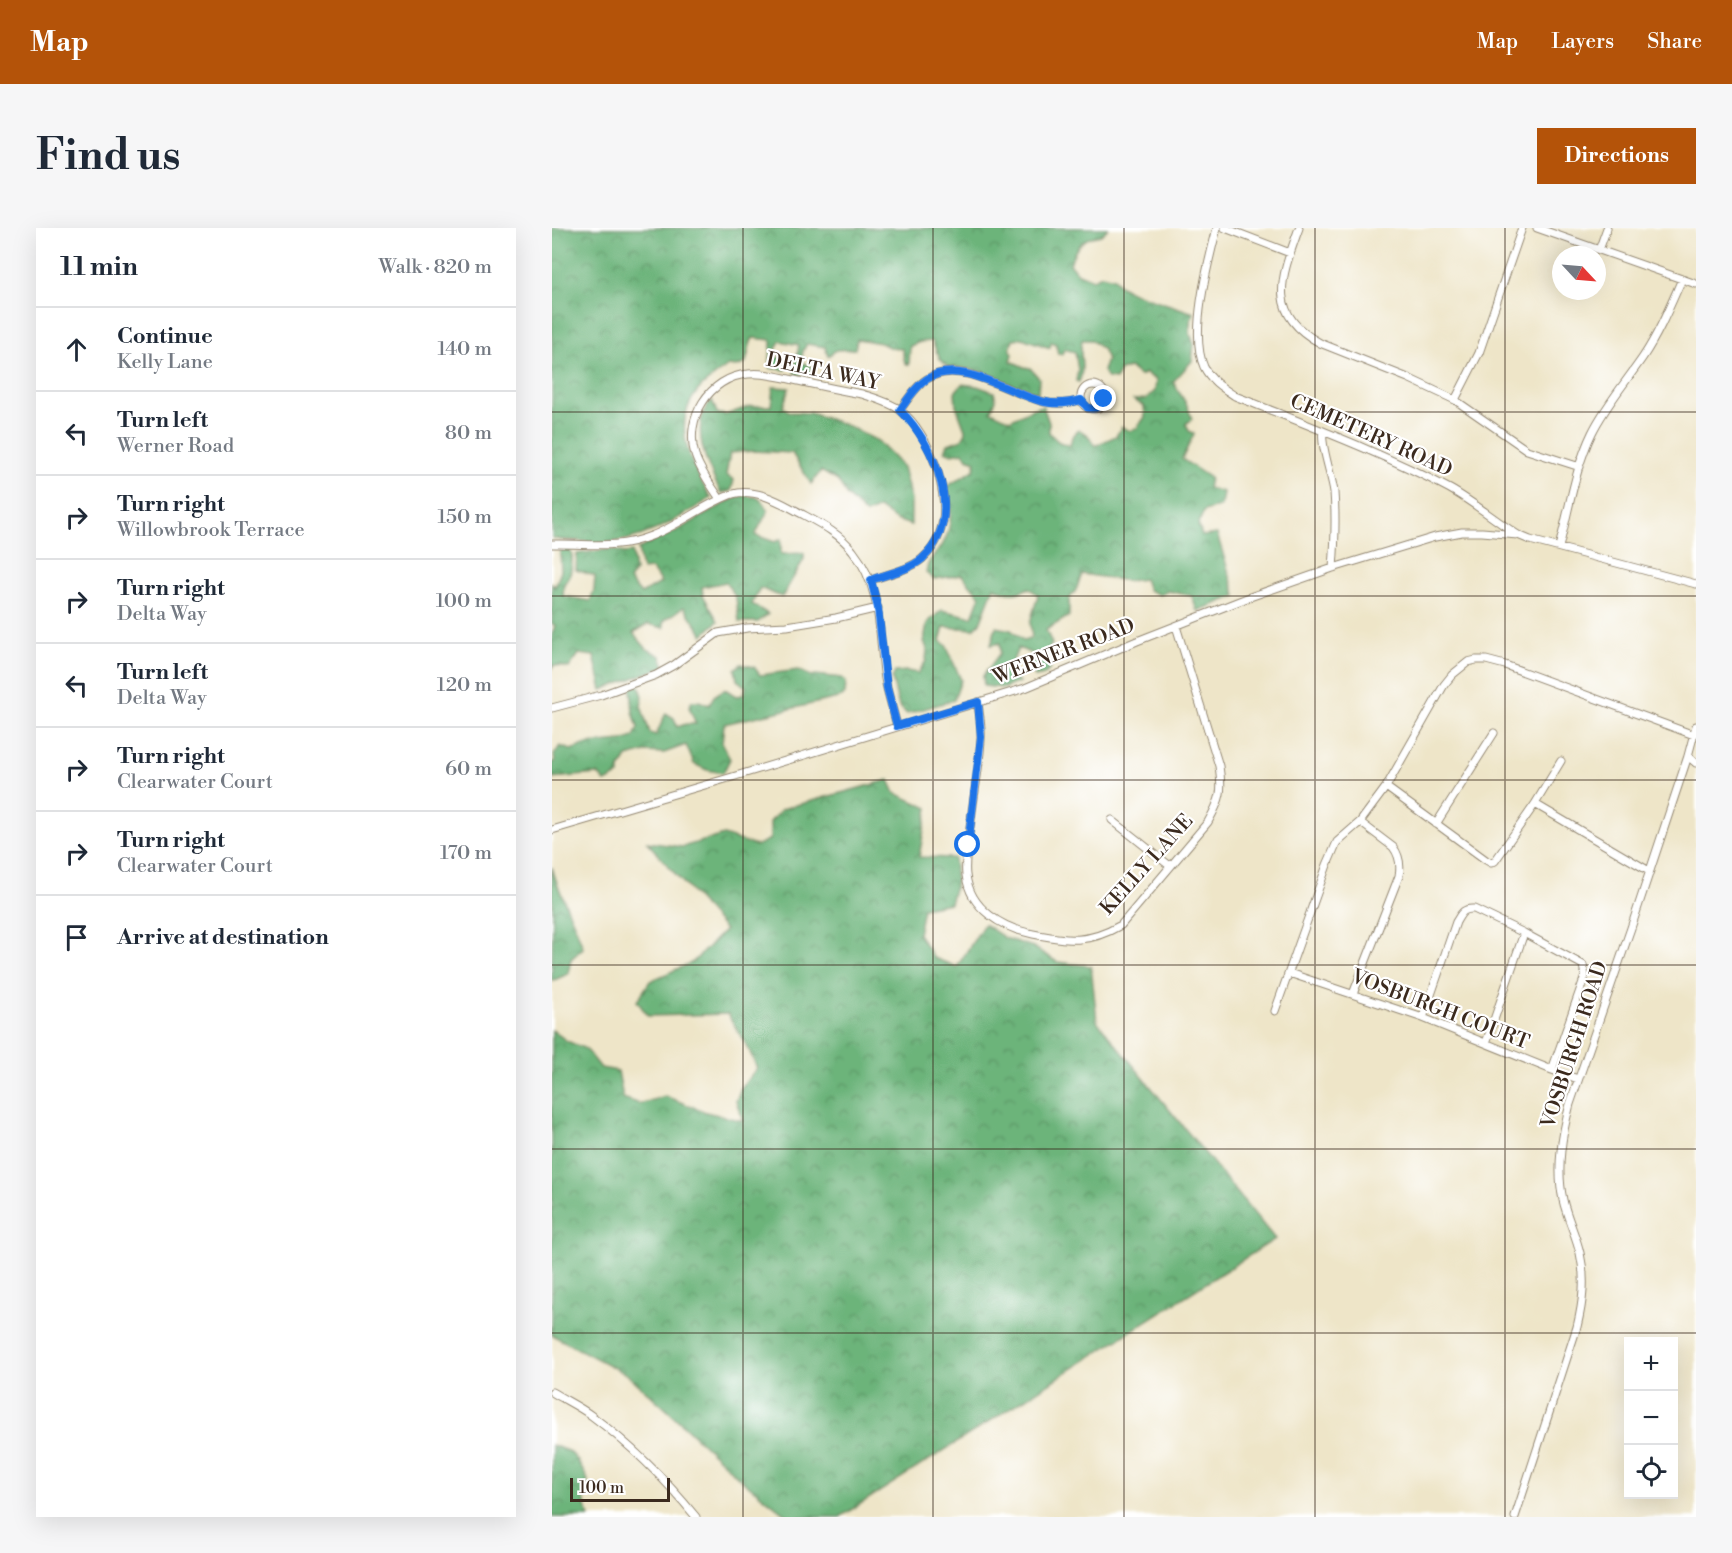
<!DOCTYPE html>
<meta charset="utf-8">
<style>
:root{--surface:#fff;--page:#f6f6f7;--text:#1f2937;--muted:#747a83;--line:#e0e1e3;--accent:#b45309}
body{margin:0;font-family:"Libre Bodoni",serif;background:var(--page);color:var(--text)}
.controls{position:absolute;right:18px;bottom:18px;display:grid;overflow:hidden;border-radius:0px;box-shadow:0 6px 24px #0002}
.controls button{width:54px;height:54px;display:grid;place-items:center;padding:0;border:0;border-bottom:2px solid var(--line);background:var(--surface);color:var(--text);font:30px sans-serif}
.compass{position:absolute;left:1000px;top:18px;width:54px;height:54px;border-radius:50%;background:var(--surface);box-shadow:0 6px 24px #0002;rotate:116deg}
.scale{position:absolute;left:18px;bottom:15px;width:100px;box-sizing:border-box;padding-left:6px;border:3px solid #3b2a1e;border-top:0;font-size:16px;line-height:21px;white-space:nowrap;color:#3b2a1e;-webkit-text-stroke:4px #fff;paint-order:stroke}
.stop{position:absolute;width:18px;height:18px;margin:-14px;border:4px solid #1a73e8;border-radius:50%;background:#fff}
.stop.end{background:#1a73e8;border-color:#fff;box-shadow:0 2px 6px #0008}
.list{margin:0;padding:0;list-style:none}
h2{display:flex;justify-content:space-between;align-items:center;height:78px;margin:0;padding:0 24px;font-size:26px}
h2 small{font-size:20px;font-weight:400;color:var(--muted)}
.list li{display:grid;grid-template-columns:39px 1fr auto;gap:18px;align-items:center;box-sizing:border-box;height:84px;padding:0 24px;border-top:2px solid var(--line)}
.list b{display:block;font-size:22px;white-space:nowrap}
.list p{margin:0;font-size:20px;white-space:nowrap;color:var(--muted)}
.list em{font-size:20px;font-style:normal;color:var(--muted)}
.icon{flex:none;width:33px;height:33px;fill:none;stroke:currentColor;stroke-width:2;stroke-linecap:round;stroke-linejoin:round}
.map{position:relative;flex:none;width:1144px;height:1289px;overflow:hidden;border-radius:0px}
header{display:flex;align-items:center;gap:36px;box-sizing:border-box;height:84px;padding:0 30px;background:var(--accent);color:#fff}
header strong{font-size:28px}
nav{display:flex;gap:33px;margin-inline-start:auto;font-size:21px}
.intro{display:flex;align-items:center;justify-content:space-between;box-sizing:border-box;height:144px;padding:0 36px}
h1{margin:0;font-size:42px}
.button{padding:15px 27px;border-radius:0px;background:var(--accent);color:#fff;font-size:21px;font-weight:700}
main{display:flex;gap:36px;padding:0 36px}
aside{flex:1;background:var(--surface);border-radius:0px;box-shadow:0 6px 24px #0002}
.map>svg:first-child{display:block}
</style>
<header>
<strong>Map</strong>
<nav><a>Map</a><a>Layers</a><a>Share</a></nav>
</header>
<div class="intro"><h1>Find us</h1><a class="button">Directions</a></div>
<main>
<aside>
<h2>11 min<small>Walk · 820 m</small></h2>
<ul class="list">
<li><svg class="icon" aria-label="ahead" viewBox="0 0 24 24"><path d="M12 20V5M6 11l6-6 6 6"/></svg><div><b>Continue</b><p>Kelly Lane</p></div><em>140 m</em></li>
<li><svg class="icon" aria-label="left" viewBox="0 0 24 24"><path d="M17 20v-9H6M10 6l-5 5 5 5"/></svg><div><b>Turn left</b><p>Werner Road</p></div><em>80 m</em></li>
<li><svg class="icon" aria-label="right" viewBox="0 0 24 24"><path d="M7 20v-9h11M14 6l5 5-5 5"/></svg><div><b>Turn right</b><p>Willowbrook Terrace</p></div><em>150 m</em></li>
<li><svg class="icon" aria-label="right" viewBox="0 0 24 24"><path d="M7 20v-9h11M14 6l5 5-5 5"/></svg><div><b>Turn right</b><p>Delta Way</p></div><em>100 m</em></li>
<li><svg class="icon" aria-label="left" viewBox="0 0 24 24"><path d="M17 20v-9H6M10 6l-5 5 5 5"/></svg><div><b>Turn left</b><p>Delta Way</p></div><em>120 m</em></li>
<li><svg class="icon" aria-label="right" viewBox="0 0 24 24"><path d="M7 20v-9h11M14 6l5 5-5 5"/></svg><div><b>Turn right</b><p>Clearwater Court</p></div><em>60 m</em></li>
<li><svg class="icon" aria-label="right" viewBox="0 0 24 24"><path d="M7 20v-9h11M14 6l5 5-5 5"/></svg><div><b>Turn right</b><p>Clearwater Court</p></div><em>170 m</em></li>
<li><svg class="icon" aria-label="arrive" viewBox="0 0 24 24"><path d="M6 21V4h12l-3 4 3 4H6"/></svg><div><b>Arrive at destination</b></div></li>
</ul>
</aside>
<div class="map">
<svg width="1144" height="1289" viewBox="0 0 1144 1289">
<defs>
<pattern id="forest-crowns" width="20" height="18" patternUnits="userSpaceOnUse" patternTransform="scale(1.5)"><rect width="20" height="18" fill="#6cb47a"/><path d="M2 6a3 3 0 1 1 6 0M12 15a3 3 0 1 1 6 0" fill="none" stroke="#5a9363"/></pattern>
</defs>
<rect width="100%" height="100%" fill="#fff"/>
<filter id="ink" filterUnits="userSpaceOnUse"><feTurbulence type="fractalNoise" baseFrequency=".0167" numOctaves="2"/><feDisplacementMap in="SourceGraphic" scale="12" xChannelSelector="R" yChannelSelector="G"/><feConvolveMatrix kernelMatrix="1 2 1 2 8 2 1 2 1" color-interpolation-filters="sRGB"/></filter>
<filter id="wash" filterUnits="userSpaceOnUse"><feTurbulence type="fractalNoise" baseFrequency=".008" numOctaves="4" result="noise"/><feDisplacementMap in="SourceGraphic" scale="24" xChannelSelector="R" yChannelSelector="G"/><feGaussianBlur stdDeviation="1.35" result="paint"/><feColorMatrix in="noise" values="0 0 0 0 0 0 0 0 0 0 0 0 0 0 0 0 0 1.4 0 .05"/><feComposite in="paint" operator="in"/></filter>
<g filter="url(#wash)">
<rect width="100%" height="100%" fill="#eee5c8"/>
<path fill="url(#forest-crowns)" stroke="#546f4c" stroke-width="1.5" d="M 0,0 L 556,0 C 547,12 545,5 535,11 C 526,16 520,27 518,36 L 524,44 L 541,51 L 550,47 L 562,50 L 567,57 L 579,64 L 642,85 L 638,94 L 638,106 L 642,116 L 640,133 L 621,154 L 635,177 L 640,191 L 634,196 L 637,203 L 642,206 L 630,231 L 658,250 L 656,260 L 671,264 L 669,278 L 652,283 L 646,296 L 650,308 L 665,306 L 684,368 L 645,383 L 640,368 L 616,363 L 608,367 L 596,362 L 592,351 L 576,353 L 530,346 L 524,362 L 517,371 L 517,388 L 494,402 L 500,416 L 493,426 L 498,441 L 492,447 L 483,449 L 479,440 L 484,427 L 466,420 L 456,445 L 467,454 L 452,460 L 432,458 L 431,448 L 448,425 L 448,415 L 439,417 L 444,399 L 459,402 L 472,413 L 480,410 L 478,395 L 486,367 L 477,360 C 462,367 457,367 442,359 L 428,395 L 422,401 L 392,399 L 388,413 L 394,417 L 409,452 L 402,472 L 355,486 L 347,478 L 340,451 L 343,444 L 355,443 L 366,445 L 374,433 L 375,421 L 372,413 L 375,395 L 390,382 L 420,389 L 428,368 L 410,347 L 382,351 L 374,345 C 376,329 383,329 391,316 C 401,298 400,278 394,259 L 422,242 L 424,233 L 415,230 L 411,224 L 400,226 L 393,223 L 396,216 L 410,211 L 414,204 L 404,177 L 403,164 L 410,156 L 425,158 L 442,164 L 444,172 L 439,183 L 458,192 L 480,181 L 491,178 L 497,195 L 497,205 L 507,214 L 518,218 L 520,209 L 527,202 L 535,206 L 543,218 L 564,208 L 570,199 L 578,203 L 585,200 L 593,189 L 592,178 L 582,172 L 594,171 L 603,163 L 604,152 L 593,145 L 588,148 L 578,140 L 568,142 L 564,151 L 555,150 L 551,143 L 555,132 L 551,122 L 539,112 L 530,112 C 526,126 534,140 527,154 L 524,153 L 526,142 L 523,124 L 512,121 L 510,126 L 506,126 L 504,116 L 499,114 L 498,120 L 470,110 L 461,111 L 458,121 L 461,126 L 459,133 L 472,139 L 478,140 L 487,150 L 486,165 C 454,158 431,139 396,139 L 388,131 L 380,113 L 368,114 L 358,118 L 357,137 L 353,135 L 350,121 L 339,120 L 329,115 L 305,111 L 303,121 L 284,122 L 276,128 L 273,119 L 255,116 L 251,123 L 249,134 L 260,139 L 259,143 L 247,147 L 242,145 L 247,117 L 228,113 L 224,121 L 224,129 L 236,132 L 234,142 L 218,140 L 219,112 L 201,110 C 196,118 197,127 193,136 L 184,139 L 176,138 C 167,144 158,151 150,158 C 116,193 138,236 159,270 C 124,292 89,315 47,315 C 41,315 34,313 28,313 C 18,312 10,313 0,310 Z
M 221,159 L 237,160 L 231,179 L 238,184 L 258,185 L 292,196 L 326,213 L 351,239 L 359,272 L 359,297 L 344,292 L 327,280 L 314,286 L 295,268 L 286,253 L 269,243 L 259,256 L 240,225 L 202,223 L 178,225 L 174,247 L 182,252 L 179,263 L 169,265 C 156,240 135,196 160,172 L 165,185 L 173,187 L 199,178 L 219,178 Z
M 189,268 C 205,268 208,268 216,283 L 203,307 L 223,314 L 229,311 L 229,326 L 252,325 L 252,331 L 230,369 L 208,360 L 200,376 L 216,386 L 206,394 L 187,394 L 184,370 L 174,354 L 150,359 L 151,367 L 166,393 L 151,407 L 132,379 L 112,393 L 112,400 L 96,396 L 81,405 L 95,421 L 109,428 L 113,438 L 50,462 L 42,428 L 27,426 L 17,440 L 2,437 L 0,441 L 0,408 L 3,397 L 0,396 L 0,355 L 3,359 L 9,343 L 8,323 L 16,319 L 20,326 L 20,336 L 18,347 L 12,356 L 11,368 L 38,373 L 42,362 L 43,348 L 24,342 L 25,326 L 59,321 L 72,325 L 80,324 L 83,343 L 77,352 L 89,366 L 109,355 L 100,341 L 90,342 L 86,321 L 128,301 L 177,273 Z
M 189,436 L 202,439 L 208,447 L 246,442 L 259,448 L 264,447 L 290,450 L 294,454 L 293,466 L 290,469 L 172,496 L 170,516 L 178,531 L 171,545 L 155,542 L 142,536 L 134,517 L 112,525 L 93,524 L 75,529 L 67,542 L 67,547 L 53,554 L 46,546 L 0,550 L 0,534 L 3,534 L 2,527 L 8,518 L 19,522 L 35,516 L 70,513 L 82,509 L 86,499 L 81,484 L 79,460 L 87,457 L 91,468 L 89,478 L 98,505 L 104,507 L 114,485 L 122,490 L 125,499 L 134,496 L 144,496 L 137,479 L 140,473 L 147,473 L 157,477 L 162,468 L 173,461 L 184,468 L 191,467 L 194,459 L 185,452 L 183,441 Z
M 337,552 L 343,565 L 376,580 L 367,629 L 402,630 L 404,654 L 398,675 L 371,680 L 366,706 L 382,730 L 405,739 L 432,696 L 453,710 L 481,719 L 505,734 L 539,738 L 545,793 L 723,1011 L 288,1289 L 237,1289 L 186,1249 L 114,1181 L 76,1147 L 0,1107 L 0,802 L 15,813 L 34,821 L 49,840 L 66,843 L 71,870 L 88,876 L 113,868 L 154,884 L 191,893 L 184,873 L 189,860 L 205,840 L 197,822 L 176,786 L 96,788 L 85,773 L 98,753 L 141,734 L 173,702 L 95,614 L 130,619 L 172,607 L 204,618 L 218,611 L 218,594 L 230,581 Z
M 0,639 C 7,667 23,692 31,720 L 19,731 L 16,746 L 0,753 L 1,673 L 0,670 Z
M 0,1217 L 18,1224 L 26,1233 L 36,1252 L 32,1271 L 37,1289 L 0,1289 Z"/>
</g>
<g filter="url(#ink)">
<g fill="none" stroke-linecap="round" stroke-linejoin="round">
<defs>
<path id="minor" d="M 665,0 C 656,35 637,106 652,139 C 659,153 671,160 683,168 C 755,197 829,224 898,261 C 921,274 943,292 966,307 L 978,312 L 1144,356
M 673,0 L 738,25
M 747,0 C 730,48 713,85 768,115 L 856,150 L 903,172 L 975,222 L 1028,239
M 985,0 L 1144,56
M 1047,22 L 1055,0
M529 169a12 12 0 1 1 24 0a12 12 0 1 1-24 0Z
M 903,172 L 927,125 L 970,0
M 348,182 C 356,171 364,158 375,151 C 409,129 459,167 493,174 C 505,177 517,175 529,172
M 771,203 C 768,216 780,248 782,264 C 784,290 783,315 781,340
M 168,271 C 159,257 148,243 143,227 C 132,191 157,149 196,146 C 211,144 227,149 242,152 C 264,157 287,162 310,166 C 322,170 338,174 348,182 C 378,205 401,269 388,304 C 385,314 378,324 370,331 C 357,342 335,346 319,352
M 0,316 C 37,315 63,322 99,308 C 128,297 152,276 181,266 C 201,260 224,272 241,281 C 262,293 286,303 301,323 C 329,358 327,402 332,444 C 334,462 341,480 345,498
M 1007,319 C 1017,282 1023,240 1040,205 C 1053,178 1074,154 1091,129 C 1107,105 1118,78 1130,51
M 426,474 C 427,486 430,498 429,510 C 428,537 422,565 419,592 C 417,608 412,631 414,647 C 418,681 450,700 481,706 C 517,713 536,716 569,697 L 656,594 C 669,571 671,563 667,538 L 624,398
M 0,480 L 49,467 L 104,447 L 122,437 L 166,405 L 195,400 L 235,398 L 284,390 L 326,380
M 1136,528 L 1144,535
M 834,559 L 934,632 L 939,635 L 943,633 L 983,576 L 1009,533
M 983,576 L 1097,643
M 560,592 L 618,638
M 884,596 L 942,505
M 0,602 L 187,547 L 473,460 L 585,413 L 695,370 L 781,340 L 883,309 L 910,304 L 930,304 L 966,307
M 737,745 L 871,790 L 1000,842 L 1026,851
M 801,766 L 847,648 C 849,637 848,628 841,619 L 808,594
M 723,783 L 775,637 L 785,614 L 808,594 L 834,559 L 892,457 L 900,447 L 916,434 L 924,432 L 934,432 L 953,437 L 1142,507
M 871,790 L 904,694 C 909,686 911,680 922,681 L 972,705 L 1031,737 L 1033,748 L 1000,842
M 934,815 L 972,705
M 0,1164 C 13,1172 28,1179 40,1188 C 79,1217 114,1252 144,1289
M 963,1289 L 1025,1099 C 1031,1074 1034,1051 1028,1025 C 1024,1007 1015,990 1011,972 C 1004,940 1010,907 1018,876 L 1079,700 L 1136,528 L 1144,498"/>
</defs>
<use href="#minor" stroke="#948873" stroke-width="9"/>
<use href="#minor" stroke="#fff" stroke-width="7"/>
</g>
</g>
<g fill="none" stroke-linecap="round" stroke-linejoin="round" filter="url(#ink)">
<path stroke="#1a73e8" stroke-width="8" d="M 416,617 L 429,509 L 426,474 L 345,498 L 335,460 L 326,380 L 319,352 C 335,346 357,342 370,331 C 415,290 383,217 348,182 C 356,171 364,158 375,151 C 408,129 459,167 493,174 C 505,177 517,175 529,172 L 536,180 C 543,182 549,179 552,171"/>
</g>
<path fill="none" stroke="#3b2a1e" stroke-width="1.5" stroke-opacity="0.55" d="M 191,0 L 191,1289M 381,0 L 381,1289M 572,0 L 572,1289M 763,0 L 763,1289M 953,0 L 953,1289M 0,184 L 1144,184M 0,368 L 1144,368M 0,552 L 1144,552M 0,737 L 1144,737M 0,921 L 1144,921M 0,1105 L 1144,1105"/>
<g text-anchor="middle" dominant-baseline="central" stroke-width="4.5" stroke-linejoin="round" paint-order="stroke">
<g font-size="20" fill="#3b2a1e" stroke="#fff">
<text transform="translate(271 144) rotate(12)">DELTA WAY</text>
<text transform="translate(819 208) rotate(24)">CEMETERY ROAD</text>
<text transform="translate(512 424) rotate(-21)">WERNER ROAD</text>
<text transform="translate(595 637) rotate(-48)">KELLY LANE</text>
<text transform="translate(888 782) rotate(21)">VOSBURGH COURT</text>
<text transform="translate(1023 817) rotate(-72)">VOSBURGH ROAD</text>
</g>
</g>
</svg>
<div class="controls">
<button>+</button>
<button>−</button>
<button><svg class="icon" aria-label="locate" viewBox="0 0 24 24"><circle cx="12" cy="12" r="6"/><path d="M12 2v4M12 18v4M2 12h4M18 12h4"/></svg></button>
</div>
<svg class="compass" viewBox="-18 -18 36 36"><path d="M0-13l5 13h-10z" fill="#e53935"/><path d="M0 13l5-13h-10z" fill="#747a83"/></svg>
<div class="scale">100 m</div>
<div class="stop" style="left:416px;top:617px"></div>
<div class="stop end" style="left:552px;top:171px"></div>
</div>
</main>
